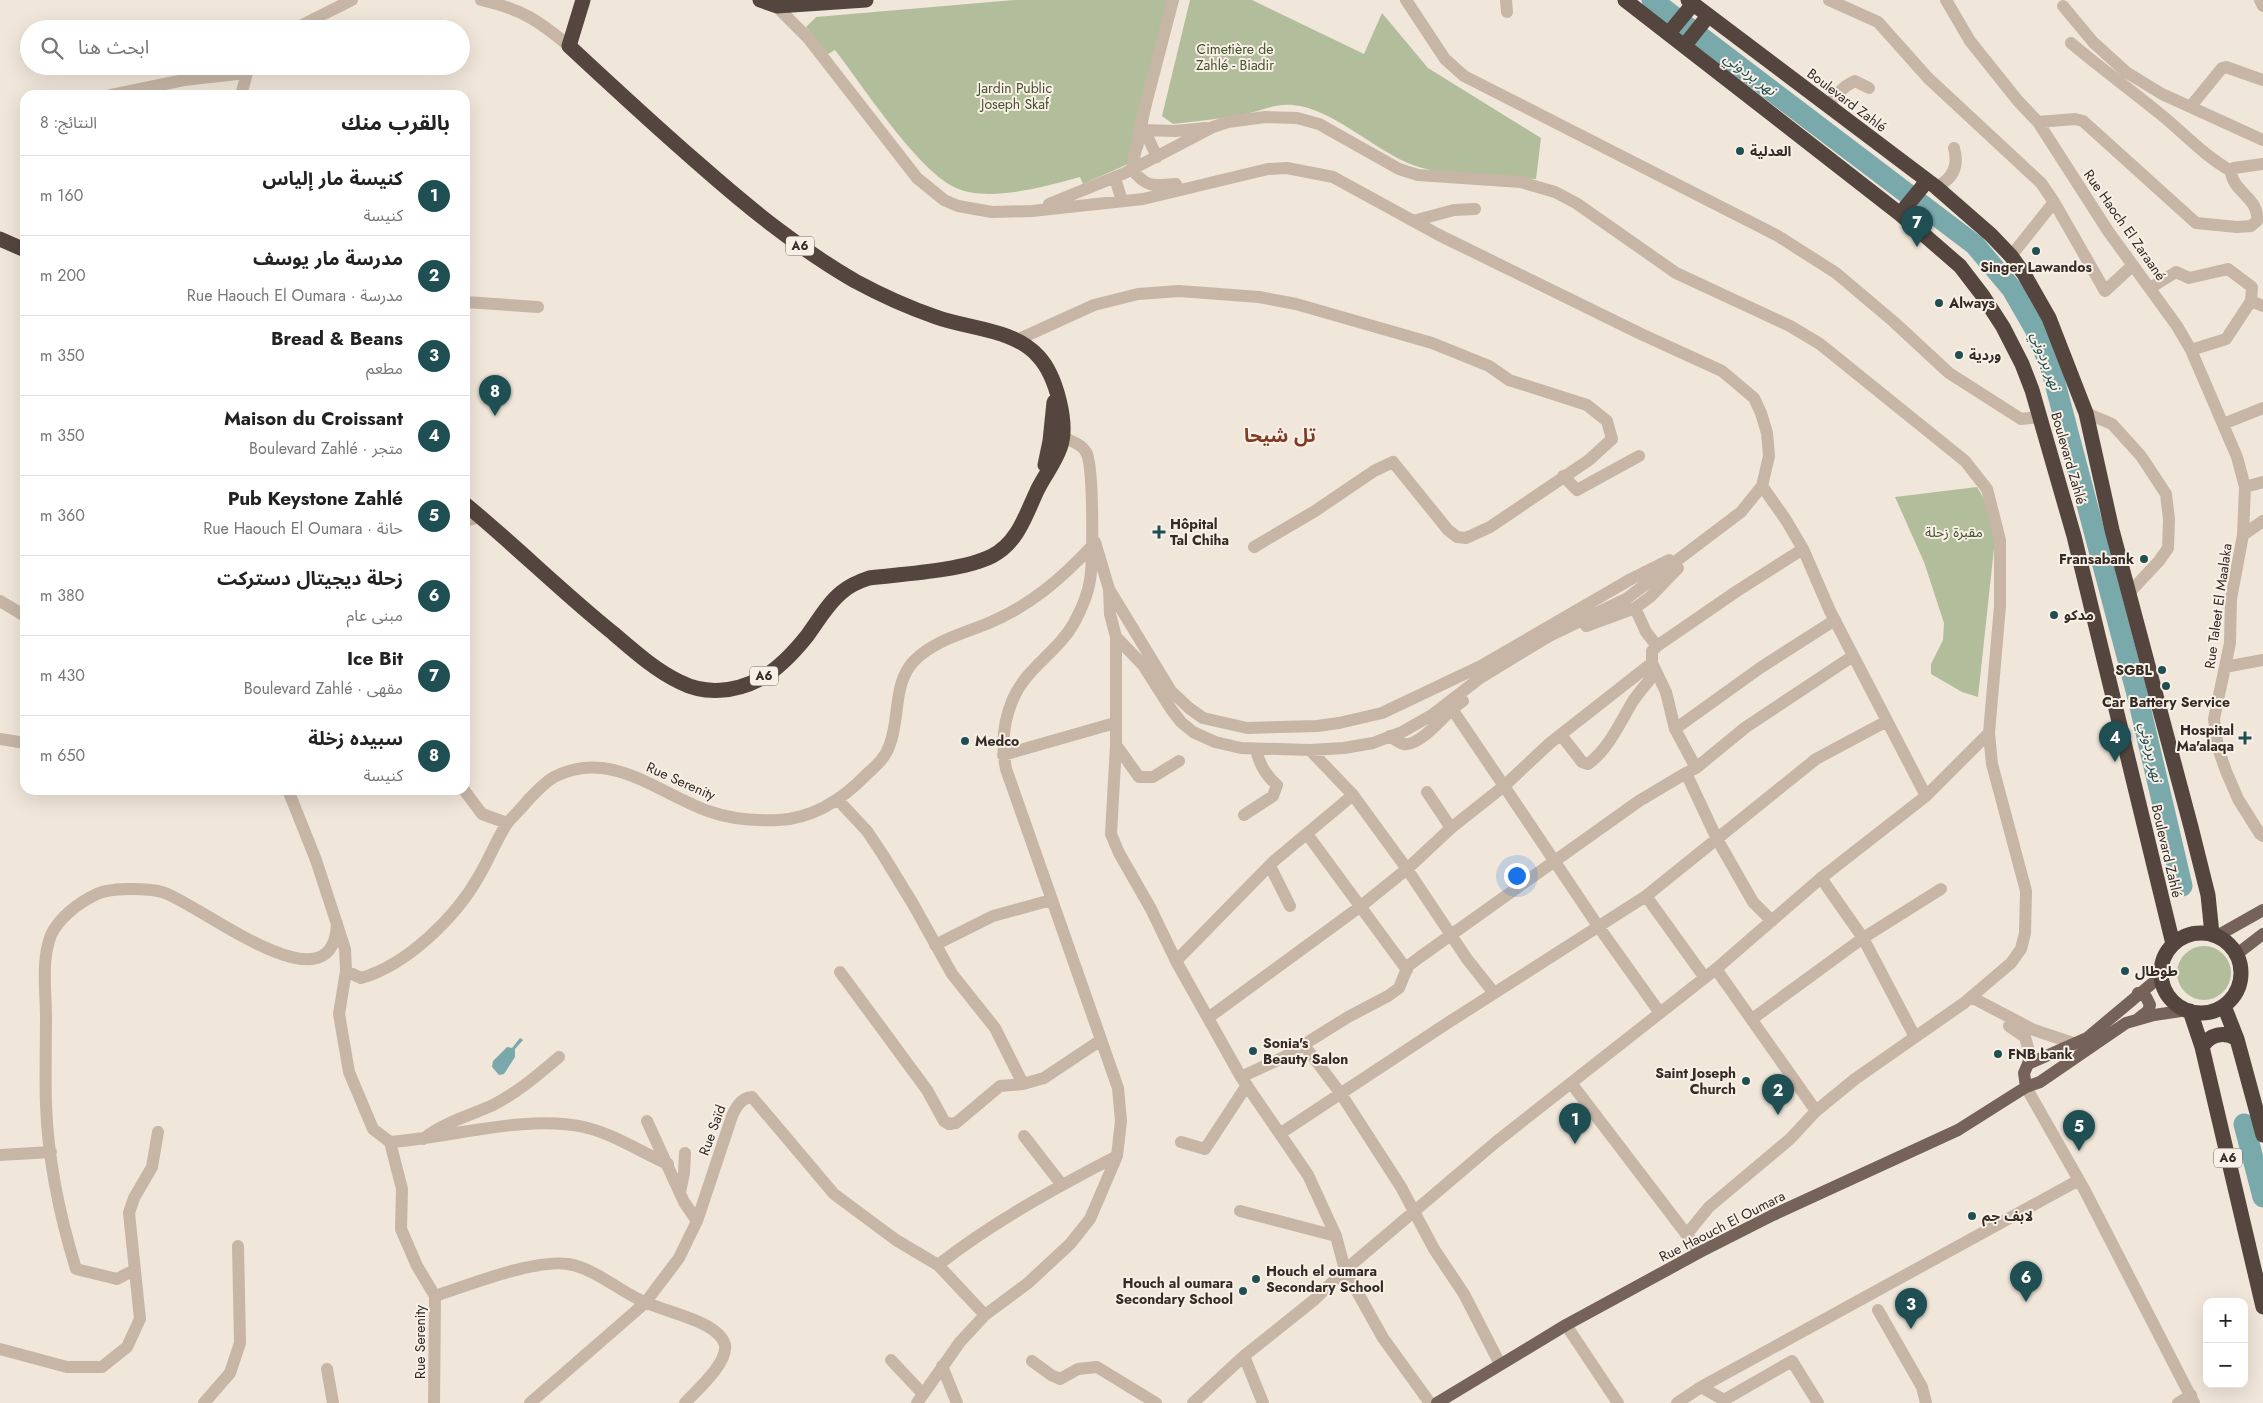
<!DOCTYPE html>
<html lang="ar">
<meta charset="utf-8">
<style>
:root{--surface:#fff;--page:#f2f2f2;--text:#222;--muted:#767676;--line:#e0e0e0;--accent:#1f4f53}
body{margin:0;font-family:Jost,"Noto Sans Arabic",sans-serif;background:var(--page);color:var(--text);direction:rtl}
.controls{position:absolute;right:15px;bottom:15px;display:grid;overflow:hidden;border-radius:10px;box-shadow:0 5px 20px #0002}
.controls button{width:45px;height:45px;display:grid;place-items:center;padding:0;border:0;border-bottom:1px solid var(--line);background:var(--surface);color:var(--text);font:25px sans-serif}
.you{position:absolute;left:1516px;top:875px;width:18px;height:18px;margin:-12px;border:4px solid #fff;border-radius:50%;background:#1a73e8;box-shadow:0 0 0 8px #1a73e833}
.badge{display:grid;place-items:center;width:32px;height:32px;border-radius:50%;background:var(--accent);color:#fff;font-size:16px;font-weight:700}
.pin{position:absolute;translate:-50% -41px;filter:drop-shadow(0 1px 2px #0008)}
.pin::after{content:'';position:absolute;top:26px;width:18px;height:15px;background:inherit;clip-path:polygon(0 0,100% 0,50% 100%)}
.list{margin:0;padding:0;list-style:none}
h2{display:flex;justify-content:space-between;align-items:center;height:65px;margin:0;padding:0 20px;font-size:21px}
h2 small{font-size:16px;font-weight:400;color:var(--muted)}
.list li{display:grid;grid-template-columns:32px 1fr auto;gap:15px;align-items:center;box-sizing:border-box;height:80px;padding:0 20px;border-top:1px solid var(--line)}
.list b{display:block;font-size:19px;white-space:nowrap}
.list p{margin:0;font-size:16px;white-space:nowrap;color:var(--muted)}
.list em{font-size:16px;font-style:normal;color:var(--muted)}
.icon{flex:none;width:28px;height:28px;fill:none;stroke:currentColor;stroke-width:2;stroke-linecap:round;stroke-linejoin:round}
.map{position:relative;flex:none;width:2263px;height:1403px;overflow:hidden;direction:ltr}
.search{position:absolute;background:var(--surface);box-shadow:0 5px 20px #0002;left:20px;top:20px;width:450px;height:55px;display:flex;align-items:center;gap:12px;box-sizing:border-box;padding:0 18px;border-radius:28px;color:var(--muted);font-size:19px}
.panel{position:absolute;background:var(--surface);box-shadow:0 5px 20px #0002;left:20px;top:90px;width:450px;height:705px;border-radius:15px;direction:rtl}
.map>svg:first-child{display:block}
</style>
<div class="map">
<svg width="2263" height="1403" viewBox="0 0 2263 1403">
<rect width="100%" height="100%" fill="#f0e6da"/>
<path fill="#b2be9b" d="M 1014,0 L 1172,0 L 1143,148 L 1137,160 L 1083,184 L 1080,177 C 1048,186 988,203 956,188 C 917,170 863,86 835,50 L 828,54 L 806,27 L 816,17 Z
M 1190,0 L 1252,0 L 1364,54 L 1382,13 L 1428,68 L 1541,138 L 1536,179 C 1500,177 1439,177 1408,163 C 1372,148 1331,108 1293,105 C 1274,103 1259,112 1241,115 C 1219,119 1196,121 1173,124 L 1162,116 Z
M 1977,487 L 1990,509 L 1995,539 L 1978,697 L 1962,692 L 1931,674 L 1931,664 L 1943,640 L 1944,623 L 1924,562 L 1895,497 Z
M2177 973a27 27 0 1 1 54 0a27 27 0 1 1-54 0Z"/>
<path fill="#7aa9ac" d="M 520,1038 L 523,1040 L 515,1049 L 515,1057 L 504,1074 L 499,1075 L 492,1067 L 493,1061 L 507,1047 L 512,1048 Z"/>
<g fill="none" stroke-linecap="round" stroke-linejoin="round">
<path stroke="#7aa9ac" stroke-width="21" d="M 1652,0 L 1975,245 L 2012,289 L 2035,329 L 2051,368 L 2137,694 L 2182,886
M 2244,1124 L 2263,1197"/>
<path stroke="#c7b6a6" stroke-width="12" d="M 481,0 C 521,9 538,20 569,46
M 1173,0 L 1141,123 L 1132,169 C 1146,188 1154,186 1176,184
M 1406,0 L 1445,59 L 1464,76 L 1778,236 L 1836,273 L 1894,322 L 1949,373 L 2021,419 L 2040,417
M 1506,0 L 1507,12
M 1829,0 L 1878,22 L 1928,78 L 2041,183 L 2054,202 L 2105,291 L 2132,266
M 1946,0 L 1970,41 L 2018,101 L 2038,122 L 2108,231 L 2177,326 L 2191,350 L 2237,457 L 2245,487 L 2243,535 L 2231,599 L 2230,643 L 2214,719 L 2218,748 L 2226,771 L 2238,799 L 2260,834 L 2263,836
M 2260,0 L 2263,6
M 773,3 L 808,38 L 917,178 L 944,200 L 958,206 L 992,212 L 1032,211 L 1143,199 L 1268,169 L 1287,168 L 1333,177 L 1439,235 L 1641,334 L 1722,371 L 1754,398 L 1761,413 L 1767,433 L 1769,456 L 1762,486 L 1741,512 L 1626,599 L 1549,636 L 1480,678 L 1432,715 L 1402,732 L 1373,743 L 1344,748 L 1310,750 L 1241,748 L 1215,742 L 1193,732 L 1181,722 L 1171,709 L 1143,665 L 1116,637 L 1110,614 L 1109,589
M 2063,6 L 2093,42 L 2126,72 L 2162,94 L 2263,140
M 294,29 L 352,0
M 2071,43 C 2099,67 2130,89 2159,113 C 2183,132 2203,155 2231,171
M 111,95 L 184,80 L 246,73
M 241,95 L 249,66
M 1829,105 C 1837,94 1842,87 1855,81 L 1869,88
M 2191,106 L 2222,68 L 2226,67 L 2263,80
M 2038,122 L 2075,119 L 2083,121 L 2196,223 L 2237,227 L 2251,226 L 2257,221 C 2260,198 2232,192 2231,171 L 2234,168 L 2263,164
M 1141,123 L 1157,157
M 1143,130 L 1175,131 L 1206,128
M 1115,178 L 1122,201
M 1936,187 C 1953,179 1959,166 1954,148
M 1049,204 L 1125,173 L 1213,127 L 1228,122 L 1265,117 L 1297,118 L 1319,124 L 1399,169 L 1418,175 L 1521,182 L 1555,192 L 1576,203 L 1676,273 L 1790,326 L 1820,344 L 1965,461 L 1987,489 L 2000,540 L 2000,606 L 1989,733 L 1992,764 L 2026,891 L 2025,933 L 2021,949 L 2011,963 L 1964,1003 L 1855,1079 L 1816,1111 L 1790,1139 L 1709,1207 L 1687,1234
M 1413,221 L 1454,210 L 1475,209
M 2011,256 L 2054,202
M 2150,288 L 2176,272 L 2189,278 L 2228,269 L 2252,287 L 2251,301
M 465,302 L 538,307
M 1017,340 L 1094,305 L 1138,294 L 1179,291 L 1259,297 L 1296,304 L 1432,343 L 1489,366 L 1509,380 L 1587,405 L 1607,421 L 1612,439 L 1589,460 L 1490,527 L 1466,538 L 1457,537 L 1448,530 L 1393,462 L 1374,471 L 1315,511 L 1254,547
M 2191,350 L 2226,339 L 2251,301 L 2263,306
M 2086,413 L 2112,424 L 2141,456 L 2166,494 L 2169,519 L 2168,548 L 2159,561 L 2130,592
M 2223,424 L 2263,408
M 1563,476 L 1577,490 L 1639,456
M 1762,486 L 1786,520 L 1803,549 L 1830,611 L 1926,796
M 2245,487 L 2263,482
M 465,521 L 481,517
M 2243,535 L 2263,521
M 1095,542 L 1109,589 L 1171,691 L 1189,708 L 1203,718 L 1247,728 L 1317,726 L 1339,723 L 1382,713 L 1481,666 L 1631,579 L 1669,560
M 0,601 L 25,616
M 1586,626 L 1635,608
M 1116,637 L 1116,745 L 1111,834 L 1119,853 L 1151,909 L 1176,961 L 1241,1077 L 1308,1175 L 1336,1236 L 1345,1270 L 1383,1338 L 1430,1403
M 1657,646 L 1646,632 L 1635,608 L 1650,597 L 1678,568
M 1653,665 L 1666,692 L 1675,729 L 1696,768
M 2225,667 L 2263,660
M 1675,729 L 1760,668 L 1835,620
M 1561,735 L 1582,762 L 1588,764 C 1608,750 1621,721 1633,701 C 1640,691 1648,682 1655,673
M 1390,736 C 1394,739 1399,743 1404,744 C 1418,747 1443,718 1452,709
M 0,739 L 25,743
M 1116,745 L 1139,777 L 1153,777 L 1179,761
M 1310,750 L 1353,795 L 1407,869 L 1467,959 L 1494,993
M 1003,755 L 1115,723
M 1686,773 L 1696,768 L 1746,727 L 1853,656
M 288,790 L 316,860 L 345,949 L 346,971 L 339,1014 L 349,1072 L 373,1129 L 390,1142 L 402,1189 L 401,1229 L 417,1266 L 435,1296 L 434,1403
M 464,790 L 482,814 L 507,823
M 1427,792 L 1451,828
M 838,800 L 867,831 L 883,855 L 913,904 L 952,974 L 995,1028 L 1023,1084
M 1244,815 L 1273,796 L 1277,785 C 1265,775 1259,764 1256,749
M 1307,834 L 1407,970
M 1270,866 L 1290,906
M 1821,878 L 1863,938 L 1915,1037
M 1646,896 L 1705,978
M 935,945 L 993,916 L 1051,900
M 1176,961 L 1274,861 L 1353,795
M 1716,969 L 1816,1111
M 346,971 L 361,978 C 407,965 456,917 479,876 C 489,859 496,841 506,825 C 513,816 522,808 529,799 C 536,792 545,782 554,777 C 611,748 657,793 708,811 C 730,819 756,821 779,820 C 814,818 844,798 867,774 C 877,765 886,757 890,744 C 900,717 893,683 914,661 C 934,640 966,633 991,622 C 1031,605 1062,578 1091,547
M 840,972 L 927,1090 L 944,1121 L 949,1124 L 956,1123 L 1000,1086 L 1023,1084 L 1044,1078 L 1101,1040
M 1971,997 L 2034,1030 L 2076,1044
M 1660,1013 L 1598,926 L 1504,786 L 1550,743 L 1652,663 L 1652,651 L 1657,646 L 1737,591 L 1803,549
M 1208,1018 L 1361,906 L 1407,869 L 1451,828 L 1504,786 L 1452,709 L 1463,701
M 1752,1019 L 1863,938 L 1941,889
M 2009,1026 L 2025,1037 L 2029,1051 L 2028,1064
M 1304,1045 L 1341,1094 L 1401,1187 L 1434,1249 L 1464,1294 L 1500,1364
M 1241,1077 L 1284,1057 L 1348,1017 L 1388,996 L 1399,988 L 1408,966 L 1420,957 L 1639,801 L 1686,773 L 1717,839 L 1753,902 L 1772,921
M 1571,1083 L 1700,1252
M 2026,1087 L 2084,1189 L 2194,1403
M 647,1121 L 684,1202 L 697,1221
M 1281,1133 L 1446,1024 L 1646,896 L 1816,759 L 1887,721
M 1024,1136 L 1062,1185
M 423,1139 C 445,1122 469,1116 493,1105 C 517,1093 539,1074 559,1057
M 390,1142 C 450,1138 526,1114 584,1127 C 614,1134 641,1152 668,1164
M 1181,1142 L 1205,1149 L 1247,1085
M 0,1155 L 51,1152
M 680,1192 L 684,1173 L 685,1153
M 1240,1211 L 1336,1236
M 938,1265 C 993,1222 1055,1188 1117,1156
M 134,1270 L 117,1279 L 76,1269 C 60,1217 48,1160 46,1105 C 45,1076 46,1047 46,1018 C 46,992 41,960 51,935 C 59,918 78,903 95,895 C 109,887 147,888 162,892 C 198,902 334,1016 337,923
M 435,1296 C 469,1285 533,1259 568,1264 C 597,1269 621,1293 647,1303 C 666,1311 689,1316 707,1326 C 714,1330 723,1337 725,1345 C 728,1363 697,1390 685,1403
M 1878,1310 L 1922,1387 L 1926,1403
M 1566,1325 L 1618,1403
M 0,1349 L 67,1367 L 102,1367 L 127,1347 L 140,1319 L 129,1213 L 134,1198 L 152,1167 L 158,1132
M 1244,1356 L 1263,1403
M 891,1360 L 923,1394
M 1032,1361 L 1051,1375 L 1060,1379 L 1078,1369 L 1097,1367 L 1156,1403
M 942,1366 L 957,1403
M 327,1369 L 333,1403
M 1701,1387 L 1724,1400 L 1792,1361 L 1818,1403
M 204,1403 L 230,1373 L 240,1343 L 238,1246
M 530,1403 L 645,1303 L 679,1258 L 697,1221 L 732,1116 C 736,1107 741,1098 752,1097 L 834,1194 L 896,1240 L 938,1265 L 985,1315
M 917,1403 L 960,1342 L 985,1315 L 1028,1283 L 1070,1244 L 1090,1219 L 1117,1156 L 1121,1121 L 1118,1088 L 1006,769 C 1001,744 1003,722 1013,699 C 1026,668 1058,652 1074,623 C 1081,610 1088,595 1090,580 C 1093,562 1094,465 1086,452 C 1081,443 1063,437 1053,435
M 1193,1403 L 1244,1356 L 1314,1300 L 1345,1270 L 1496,1142 L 1716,969 L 1821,878 L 1926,796 L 1989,733
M 1677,1403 L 1701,1387 L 2079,1180
M 2178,1403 L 2191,1395"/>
<path stroke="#756259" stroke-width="12" d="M 2217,936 L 2263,910
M 2237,954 L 2263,934
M 2138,993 L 2146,997 L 2150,1005 L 2148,1011 L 2139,1018
M 2026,1087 L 2024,1073 L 2028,1064 L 2087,1038 L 2161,976
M 1437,1403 L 1566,1325 L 1700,1252 L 1773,1215 L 1958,1130 L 2026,1087 L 2040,1082 L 2126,1023 L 2154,1015 L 2188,1010"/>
<path stroke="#54453e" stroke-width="15" d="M 760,0 L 777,6 L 866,0
M 1625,0 L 1900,214 L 1960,266 L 1983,296 L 2003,327 L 2022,364 L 2032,390 L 2074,536 L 2173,944
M 1688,0 L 1936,187 L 1991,235 L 2011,256 L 2024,274 L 2049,318 L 2086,413 L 2112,530 L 2191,827 L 2208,895 L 2212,934
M 1669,33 L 1693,4
M 1685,45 L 1708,16
M 1900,214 L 1927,181
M 0,239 L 25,250
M 1045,465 L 1050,441 L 1054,402
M 465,504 C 516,546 562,592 613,633 C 634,651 655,670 680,682 C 705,695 735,692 760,679 C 777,670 795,651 807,636 C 818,621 828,603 842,592 C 850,585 860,581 869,578 C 903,574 962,571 992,556 C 1017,543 1025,517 1036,493 C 1043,477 1054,465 1060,448 C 1069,424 1056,375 1038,356 C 1014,329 969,329 936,317 C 910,308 879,294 855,281 C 798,248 749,208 699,164 C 655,126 612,86 569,46 L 583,0
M2161 973a40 40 0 1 1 80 0a40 40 0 1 1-80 0Z
M 2224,1006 L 2237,1039 L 2263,1135
M 2190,1011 L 2202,1047 L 2263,1307
M 2202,1047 C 2210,1034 2224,1031 2237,1039"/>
</g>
<g fill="#1f4f53" stroke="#f8f0e6" stroke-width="2">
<circle cx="1740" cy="151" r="5"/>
<circle cx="2036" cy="251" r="5"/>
<circle cx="1939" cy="303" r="5"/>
<circle cx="1959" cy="355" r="5"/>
<path d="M1156.5 524.5h5v5h5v5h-5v5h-5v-5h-5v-5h5z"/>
<circle cx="2144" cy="559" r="5"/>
<circle cx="2054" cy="615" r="5"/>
<circle cx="2162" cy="670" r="5"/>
<circle cx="2166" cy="686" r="5"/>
<path d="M2242.5 730.5h5v5h5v5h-5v5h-5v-5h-5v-5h5z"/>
<circle cx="965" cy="741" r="5"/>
<circle cx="2125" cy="971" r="5"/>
<circle cx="1253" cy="1051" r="5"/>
<circle cx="1998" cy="1054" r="5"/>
<circle cx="1746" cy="1081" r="5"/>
<circle cx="1972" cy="1216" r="5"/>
<circle cx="1256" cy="1279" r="5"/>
<circle cx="1243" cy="1291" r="5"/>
</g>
<g text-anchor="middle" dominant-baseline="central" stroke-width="4" stroke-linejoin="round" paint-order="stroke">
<g fill="#f8f0e6" stroke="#6f6660" stroke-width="1">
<rect x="786" y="236.5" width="28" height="19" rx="4"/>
<rect x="750" y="666.5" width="28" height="19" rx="4"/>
<rect x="2214" y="1148.5" width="28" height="19" rx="4"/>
</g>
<g font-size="12" font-weight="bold" fill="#342b27">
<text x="800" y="246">A6</text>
<text x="764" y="676">A6</text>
<text x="2228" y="1158">A6</text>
</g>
<g font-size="14" fill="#43512c" stroke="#f8f0e6">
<text x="1235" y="49">Cimetière de<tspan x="1235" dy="16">Zahlé - Biadir</tspan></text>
<text x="1015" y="88">Jardin Public<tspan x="1015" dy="16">Joseph Skaf</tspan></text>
<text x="1954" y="532">مقبرة زحلة</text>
</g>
<g font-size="14" fill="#342b27" stroke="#f8f0e6">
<text transform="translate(1847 100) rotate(37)">Boulevard Zahlé</text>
<text transform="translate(2125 225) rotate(55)">Rue Haoch El Zaraané</text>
<text transform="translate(2069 458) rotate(74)">Boulevard Zahlé</text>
<text transform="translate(2218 606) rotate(-82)">Rue Taleet El Maalaka</text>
<text transform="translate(681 781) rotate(24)">Rue Serenity</text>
<text transform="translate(2167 851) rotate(77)">Boulevard Zahlé</text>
<text transform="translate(712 1130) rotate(-70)">Rue Saïd</text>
<text transform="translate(1722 1226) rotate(-27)">Rue Haouch El Oumara</text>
<text transform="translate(420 1342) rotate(-90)">Rue Serenity</text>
</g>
<g font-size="14" font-weight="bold" fill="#342b27" stroke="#f8f0e6" text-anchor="start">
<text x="1750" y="151">العدلية</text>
<text x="2036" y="267" text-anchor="middle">Singer Lawandos</text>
<text x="1949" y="303">Always</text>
<text x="1969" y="355">وردية</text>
<text x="1170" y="524">Hôpital<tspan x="1170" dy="16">Tal Chiha</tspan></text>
<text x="2134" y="559" text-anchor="end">Fransabank</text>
<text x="2064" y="615">مدكو</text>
<text x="2152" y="670" text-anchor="end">SGBL</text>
<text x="2166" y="702" text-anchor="middle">Car Battery Service</text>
<text x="2234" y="730" text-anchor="end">Hospital<tspan x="2234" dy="16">Ma'alaqa</tspan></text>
<text x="975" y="741">Medco</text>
<text x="2135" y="971">طوطال</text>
<text x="1263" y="1043">Sonia's<tspan x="1263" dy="16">Beauty Salon</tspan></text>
<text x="2008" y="1054">FNB bank</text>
<text x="1736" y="1073" text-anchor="end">Saint Joseph<tspan x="1736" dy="16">Church</tspan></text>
<text x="1982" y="1216">لابف جم</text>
<text x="1266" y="1271">Houch el oumara<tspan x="1266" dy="16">Secondary School</tspan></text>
<text x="1233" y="1283" text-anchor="end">Houch al oumara<tspan x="1233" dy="16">Secondary School</tspan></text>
</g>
<g font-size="15" font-style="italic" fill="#1f4f53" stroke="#f8f0e6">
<text transform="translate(1750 74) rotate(37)">نهر بردوني</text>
<text transform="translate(2046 361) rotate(70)">نهر بردوني</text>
<text transform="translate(2151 752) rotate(77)">نهر بردوني</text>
</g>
<g font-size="19" font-weight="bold" fill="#7f3a24" stroke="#f8f0e6">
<text x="1280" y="435">تل شيحا</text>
</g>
</g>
</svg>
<div class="controls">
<button>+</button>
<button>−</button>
</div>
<div class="you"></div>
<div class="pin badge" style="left:1575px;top:1144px">1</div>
<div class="pin badge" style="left:1778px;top:1115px">2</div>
<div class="pin badge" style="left:1911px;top:1329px">3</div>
<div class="pin badge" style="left:2115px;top:762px">4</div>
<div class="pin badge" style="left:2079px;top:1151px">5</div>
<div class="pin badge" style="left:2026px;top:1302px">6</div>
<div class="pin badge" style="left:1917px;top:247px">7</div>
<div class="pin badge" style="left:495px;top:416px">8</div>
<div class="search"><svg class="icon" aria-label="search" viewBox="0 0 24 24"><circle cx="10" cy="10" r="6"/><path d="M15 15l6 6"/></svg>ابحث هنا</div>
<section class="panel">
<h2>بالقرب منك<small>النتائج: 8</small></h2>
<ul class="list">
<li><span class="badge">1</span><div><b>كنيسة مار إلياس</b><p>كنيسة</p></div><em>160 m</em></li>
<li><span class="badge">2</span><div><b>مدرسة مار يوسف</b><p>مدرسة · Rue Haouch El Oumara</p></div><em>200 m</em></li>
<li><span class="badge">3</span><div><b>Bread &amp; Beans</b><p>مطعم</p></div><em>350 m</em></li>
<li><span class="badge">4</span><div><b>Maison du Croissant</b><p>متجر · Boulevard Zahlé</p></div><em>350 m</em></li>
<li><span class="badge">5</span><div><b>Pub Keystone Zahlé</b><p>حانة · Rue Haouch El Oumara</p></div><em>360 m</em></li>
<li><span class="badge">6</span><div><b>زحلة ديجيتال دستركت</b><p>مبنى عام</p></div><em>380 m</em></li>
<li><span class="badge">7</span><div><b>Ice Bit</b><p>مقهى · Boulevard Zahlé</p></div><em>430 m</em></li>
<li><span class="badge">8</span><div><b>سبيده زخلة</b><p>كنيسة</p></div><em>650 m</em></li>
</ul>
</section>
</div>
